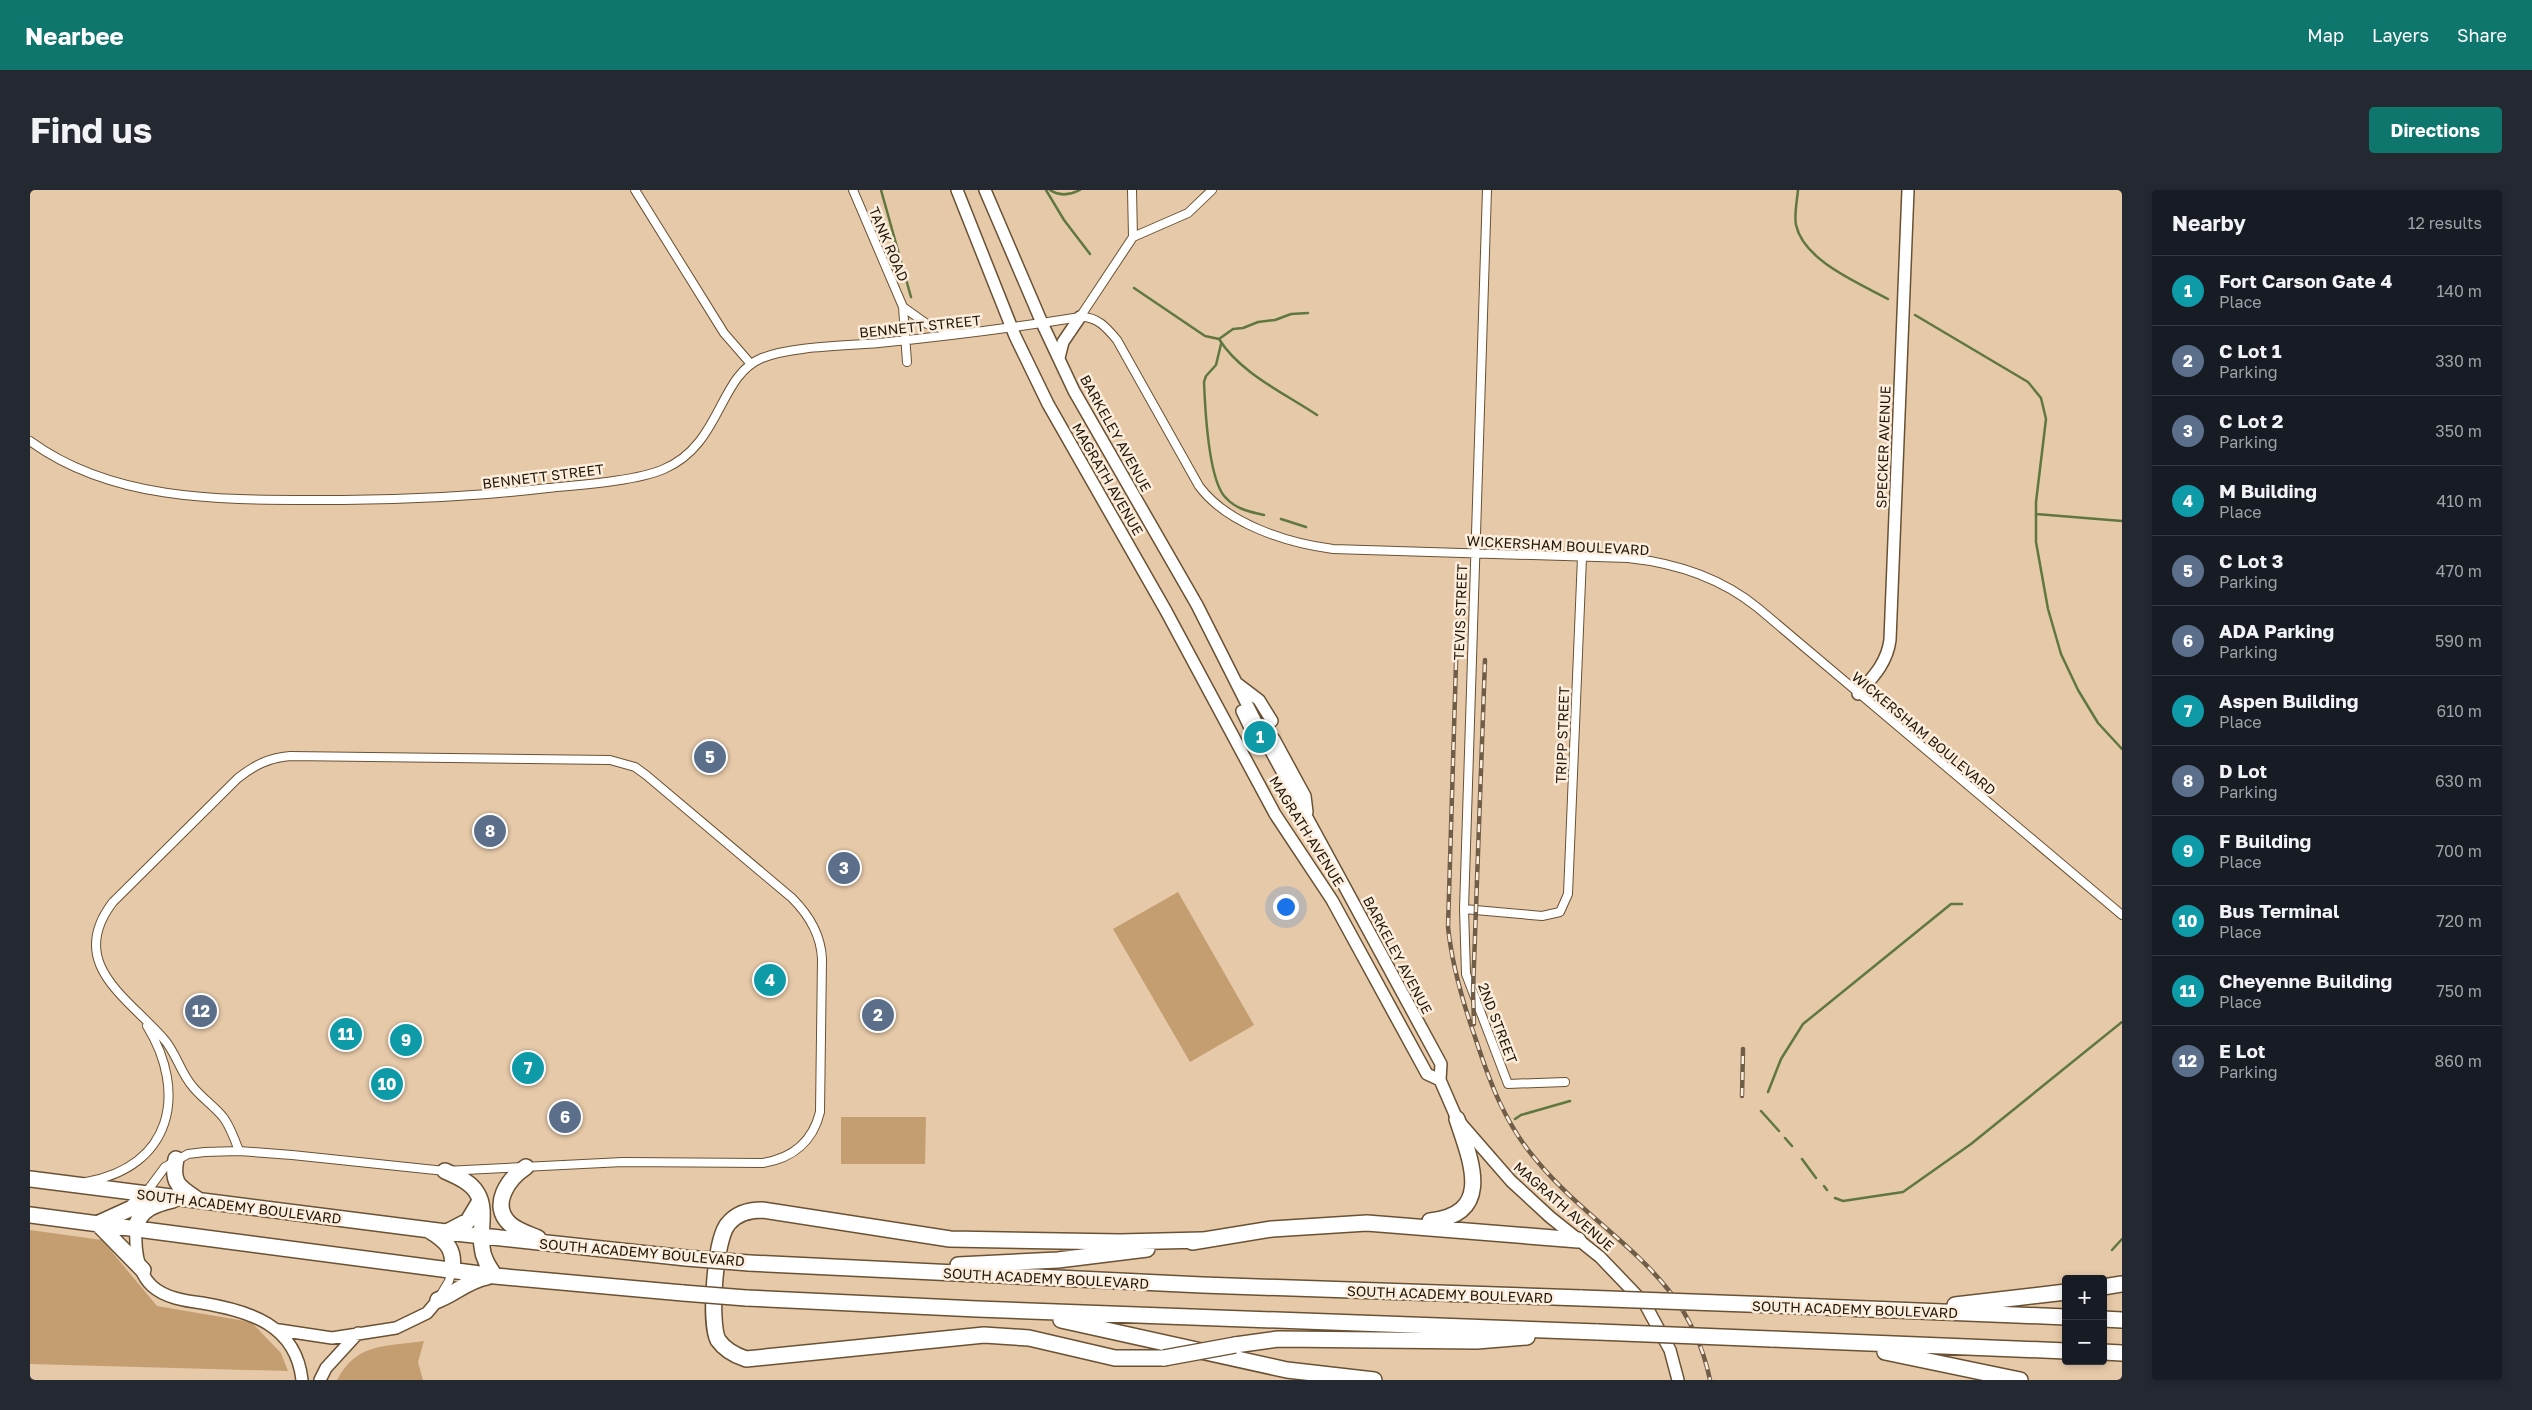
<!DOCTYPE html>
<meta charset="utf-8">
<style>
:root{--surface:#171b24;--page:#242831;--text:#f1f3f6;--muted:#9ea1a6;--line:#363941;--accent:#0f766e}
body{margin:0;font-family:"Golos Text",sans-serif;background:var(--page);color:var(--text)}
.controls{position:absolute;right:15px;bottom:15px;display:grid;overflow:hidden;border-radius:5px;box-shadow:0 2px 8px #0003}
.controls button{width:45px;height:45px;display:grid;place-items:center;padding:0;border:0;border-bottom:1px solid var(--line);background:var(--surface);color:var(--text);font:25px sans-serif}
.you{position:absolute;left:1255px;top:716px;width:18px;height:18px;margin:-12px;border:4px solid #fff;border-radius:50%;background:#1a73e8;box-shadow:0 0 0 8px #1a73e833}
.badge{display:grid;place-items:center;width:32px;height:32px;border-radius:50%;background:var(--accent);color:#fff;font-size:16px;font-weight:700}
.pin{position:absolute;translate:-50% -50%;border:2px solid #fff;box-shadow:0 1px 5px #0006}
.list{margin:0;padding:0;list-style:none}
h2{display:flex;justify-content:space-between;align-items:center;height:65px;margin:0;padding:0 20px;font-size:21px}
h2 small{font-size:16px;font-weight:400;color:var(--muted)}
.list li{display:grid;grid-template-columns:32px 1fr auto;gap:15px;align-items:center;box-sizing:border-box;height:70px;padding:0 20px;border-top:1px solid var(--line)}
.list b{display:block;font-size:19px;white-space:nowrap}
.list p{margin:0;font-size:16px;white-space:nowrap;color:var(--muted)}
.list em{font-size:16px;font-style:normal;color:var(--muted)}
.map{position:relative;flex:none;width:2092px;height:1190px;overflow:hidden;border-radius:5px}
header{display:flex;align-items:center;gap:30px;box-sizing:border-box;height:70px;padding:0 25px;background:var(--accent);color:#fff}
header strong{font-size:24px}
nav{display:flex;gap:28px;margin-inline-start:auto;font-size:18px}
.intro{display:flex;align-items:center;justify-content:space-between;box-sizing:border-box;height:120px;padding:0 30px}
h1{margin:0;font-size:35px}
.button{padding:12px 22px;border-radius:5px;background:var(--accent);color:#fff;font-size:18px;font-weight:700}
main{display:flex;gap:30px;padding:0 30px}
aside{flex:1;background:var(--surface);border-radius:5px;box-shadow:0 2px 8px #0003}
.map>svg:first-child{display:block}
</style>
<header>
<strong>Nearbee</strong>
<nav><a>Map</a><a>Layers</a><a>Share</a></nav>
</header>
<div class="intro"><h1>Find us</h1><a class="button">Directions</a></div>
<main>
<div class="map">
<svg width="2092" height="1190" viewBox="0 0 2092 1190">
<rect width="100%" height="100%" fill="#e6c9a8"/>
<path fill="#c49e70" d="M 1148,702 L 1224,835 L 1160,872 L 1083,739 Z
M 811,927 L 896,927 L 895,974 L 811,974 Z
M 0,1040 L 72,1050 L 127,1116 L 221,1132 L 251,1163 L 258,1181 L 0,1174 Z
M 394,1151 L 388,1172 L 393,1190 L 307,1190 C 327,1152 356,1157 394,1151 Z"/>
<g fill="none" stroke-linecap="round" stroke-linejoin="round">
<path stroke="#5f7840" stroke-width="2.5" d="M 851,0 L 881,107
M 1016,0 L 1034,30 L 1060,64
M 1020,0 C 1030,7 1040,5 1050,0
M 1768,0 C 1767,11 1764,25 1766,35 C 1774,71 1829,93 1858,109
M 1104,98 L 1175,146 L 1189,149 C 1210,183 1254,203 1287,225
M 1885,125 L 1998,192 L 2011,208 L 2016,229 L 2006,312 L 2006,352 L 2018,419 L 2031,464 L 2048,500 L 2068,533 L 2092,559
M 1189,149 L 1203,139 L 1213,138 L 1228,132 L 1245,130 L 1261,124 L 1278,123
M 1191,154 L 1186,175 L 1176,186 L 1174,192 C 1175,217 1178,291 1196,308 C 1206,319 1220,322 1234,325
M 2006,324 L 2092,331
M 1251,329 L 1276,337
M 1738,902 L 1751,869 L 1773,834 L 1921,714 L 1932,714
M 1731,921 L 1749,941
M 1485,929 L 1491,925 L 1540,911
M 1755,948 L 1762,956
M 1772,969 L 1786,988
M 1794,996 L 1797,1000
M 1805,1008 L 1813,1011 L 1873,1002 L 1941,954 L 2092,832
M 2082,1060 L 2092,1049"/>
<path stroke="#bfa588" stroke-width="11" stroke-dasharray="11 5.5" stroke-linecap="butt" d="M 1236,534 L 1244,549
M 1222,542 L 1230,556"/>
<defs>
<path id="street" d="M 605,0 L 694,143 L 720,173
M 823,0 L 873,117 L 897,134 L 929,144
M 1457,0 L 1434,719 L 1436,784 L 1478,894 L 1535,892
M 1103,47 L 1158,23 L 1182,0
M 873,117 L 877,172
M 1050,127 L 1103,47 L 1102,0
M 0,251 C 82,311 190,310 287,310 C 365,310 441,307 518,298 C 549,295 607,291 634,279 C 692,254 688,186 732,168 C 762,156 815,156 849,153 C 916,146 983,138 1050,127 C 1067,126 1077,138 1087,150 L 1169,296 C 1197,334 1257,353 1303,359 L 1598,368 C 1646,373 1690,387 1728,418 L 2092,725
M 1434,719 L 1512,726 L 1530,722 L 1538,704 L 1552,367
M 56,992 C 142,977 158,903 117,836
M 115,1004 L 135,977 L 158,964 L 175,962 L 209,961 L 262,965 L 415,981 L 593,972 L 733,973 C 763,968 783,951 790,922 L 792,769 C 791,745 779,725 762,708 L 616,585 L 605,577 L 580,570 L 260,566 C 238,568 225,575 208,588 L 83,712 C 36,773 97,807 133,848 C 146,862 150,882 163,897 C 172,908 184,916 193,927 C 200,936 205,950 209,961
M 410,1106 L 419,1091 L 422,1080"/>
<path id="secondary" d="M 927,0 L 985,146 L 1018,214 L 1136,421 L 1245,624 L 1302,710 L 1397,884 L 1410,890 L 1427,929 L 1481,991 L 1520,1027 L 1570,1067 L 1615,1114 L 1640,1160 L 1648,1190
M 955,0 L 1012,133 L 1044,201 L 1167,415 L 1229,538
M 1029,168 L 1033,152 L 1050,127
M 1208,494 L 1229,510 L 1242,531
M 1828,504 C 1843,487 1857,473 1860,450 L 1878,0
M 1212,521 L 1222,542
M 1244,549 L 1275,606 L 1277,622
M 1236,552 L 1411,874 L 1410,890
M 106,1038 C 105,1057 107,1082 122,1096 C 135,1108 156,1111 172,1113 C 220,1121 266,1135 272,1190
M 249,1140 L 302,1148 L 366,1138 L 397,1123 L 408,1110
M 290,1190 L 296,1178 L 328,1143"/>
<path id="highway" d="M 146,969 C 141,993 149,997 167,1009
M 496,977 C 479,988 459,1015 480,1034 C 488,1041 499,1044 508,1048
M 415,981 C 426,986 441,992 447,1003 C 457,1019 449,1040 452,1057 C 453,1069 459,1077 465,1086
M 0,989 L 416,1042 L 656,1068
M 0,1025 L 465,1086 L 653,1103
M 1400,1031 C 1464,1024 1441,971 1427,929
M 69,1033 L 102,1018 L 115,1004
M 68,1034 L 113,1080
M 106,1038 C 109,1019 126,1014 143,1010
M 400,1041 C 417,1051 425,1060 422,1080
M 417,1042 L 438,1031 L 450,1011
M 1162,1052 L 1242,1039 L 1337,1033 L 1548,1050
M 719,1073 L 1172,1095 L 1552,1108
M 928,1075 L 1028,1070 L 1117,1059
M 2073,1097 L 2092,1094
M 716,1108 L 947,1119 L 1568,1142
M 408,1110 C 426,1103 437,1091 457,1087
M 1744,1115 L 2036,1127
M 1925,1115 L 2036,1102
M 2073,1129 L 2092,1130
M 1031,1130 L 1257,1180 L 1344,1190
M 1741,1149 L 2036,1161
M 1205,1155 L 1248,1149 L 1447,1151 L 1497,1147
M 1855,1162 L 1990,1190
M 2073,1162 L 2092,1163
M 1134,1168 L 1085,1168 L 999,1148 L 954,1145 L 716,1169 C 704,1165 695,1160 688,1150 C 679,1132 685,1049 698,1034 C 706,1024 719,1020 732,1020 L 920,1049 L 1090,1052 L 1172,1050"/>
</defs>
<use href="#street" stroke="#6a5133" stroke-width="10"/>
<use href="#secondary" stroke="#6a5133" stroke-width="14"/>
<use href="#highway" stroke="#6a5133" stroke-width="18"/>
<use href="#street" stroke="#fff" stroke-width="8"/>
<use href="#secondary" stroke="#fff" stroke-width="11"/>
<use href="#highway" stroke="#fff" stroke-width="15"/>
<defs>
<path id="rail" d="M 1427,440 L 1418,737 C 1422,775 1432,810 1445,847 C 1460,893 1475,934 1507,971 C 1572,1049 1657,1079 1680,1190
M 1444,834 L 1443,801 L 1455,470
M 1712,906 L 1713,859"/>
</defs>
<use href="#rail" stroke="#6f5d48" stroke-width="4.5"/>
<use href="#rail" stroke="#fceddc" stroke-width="2.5" stroke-dasharray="8" stroke-linecap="butt"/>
<defs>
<path id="highway-bridge" d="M 656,1068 L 719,1073
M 653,1103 L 716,1108
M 1552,1108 L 1744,1115
M 1568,1142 L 1741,1149
M 1134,1168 L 1205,1155"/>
</defs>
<use href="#highway-bridge" stroke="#6a5133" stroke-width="18" stroke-linecap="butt"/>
<use href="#highway-bridge" stroke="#fff" stroke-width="15"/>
</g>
<g text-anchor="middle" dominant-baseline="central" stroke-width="5" stroke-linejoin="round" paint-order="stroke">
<g font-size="14" fill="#21170a" stroke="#fceddc">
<text transform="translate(859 54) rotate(67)">TANK ROAD</text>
<text transform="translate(890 136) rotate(-6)">BENNETT STREET</text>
<text transform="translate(1086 243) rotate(61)">BARKELEY AVENUE</text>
<text transform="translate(1853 257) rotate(-88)">SPECKER AVENUE</text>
<text transform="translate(513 286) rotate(-7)">BENNETT STREET</text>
<text transform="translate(1078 289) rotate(60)">MAGRATH AVENUE</text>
<text transform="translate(1528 355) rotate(3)">WICKERSHAM BOULEVARD</text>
<text transform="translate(1430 422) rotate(-88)">TEVIS STREET</text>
<text transform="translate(1894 543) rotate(40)">WICKERSHAM BOULEVARD</text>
<text transform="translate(1532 545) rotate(-88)">TRIPP STREET</text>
<text transform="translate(1277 641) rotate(58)">MAGRATH AVENUE</text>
<text transform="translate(1368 765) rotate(62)">BARKELEY AVENUE</text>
<text transform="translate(1468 833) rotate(69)">2ND STREET</text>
<text transform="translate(209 1016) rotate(7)">SOUTH ACADEMY BOULEVARD</text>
<text transform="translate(1534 1016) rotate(41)">MAGRATH AVENUE</text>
<text transform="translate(612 1062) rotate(5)">SOUTH ACADEMY BOULEVARD</text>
<text transform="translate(1016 1088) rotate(3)">SOUTH ACADEMY BOULEVARD</text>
<text transform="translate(1420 1104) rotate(2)">SOUTH ACADEMY BOULEVARD</text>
<text transform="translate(1825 1119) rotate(2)">SOUTH ACADEMY BOULEVARD</text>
</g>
</g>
</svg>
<div class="controls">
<button>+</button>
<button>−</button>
</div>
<div class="you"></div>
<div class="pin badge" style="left:1230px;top:547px;background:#0f9aa8">1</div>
<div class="pin badge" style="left:848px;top:825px;background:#5c6f8a">2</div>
<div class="pin badge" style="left:814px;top:678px;background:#5c6f8a">3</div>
<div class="pin badge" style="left:740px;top:790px;background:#0f9aa8">4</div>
<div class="pin badge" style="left:680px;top:567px;background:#5c6f8a">5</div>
<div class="pin badge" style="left:535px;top:927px;background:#5c6f8a">6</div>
<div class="pin badge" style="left:498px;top:878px;background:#0f9aa8">7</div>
<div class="pin badge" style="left:460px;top:641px;background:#5c6f8a">8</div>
<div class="pin badge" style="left:376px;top:850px;background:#0f9aa8">9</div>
<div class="pin badge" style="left:357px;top:894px;background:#0f9aa8">10</div>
<div class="pin badge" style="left:316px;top:844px;background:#0f9aa8">11</div>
<div class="pin badge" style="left:171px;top:821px;background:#5c6f8a">12</div>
</div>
<aside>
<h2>Nearby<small>12 results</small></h2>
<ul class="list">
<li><span class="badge" style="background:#0f9aa8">1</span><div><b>Fort Carson Gate 4</b><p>Place</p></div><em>140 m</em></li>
<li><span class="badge" style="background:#5c6f8a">2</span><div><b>C Lot 1</b><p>Parking</p></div><em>330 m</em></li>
<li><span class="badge" style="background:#5c6f8a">3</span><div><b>C Lot 2</b><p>Parking</p></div><em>350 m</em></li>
<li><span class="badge" style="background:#0f9aa8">4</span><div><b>M Building</b><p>Place</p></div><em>410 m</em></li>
<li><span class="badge" style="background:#5c6f8a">5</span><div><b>C Lot 3</b><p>Parking</p></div><em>470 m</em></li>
<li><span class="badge" style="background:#5c6f8a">6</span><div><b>ADA Parking</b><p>Parking</p></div><em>590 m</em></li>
<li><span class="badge" style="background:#0f9aa8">7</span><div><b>Aspen Building</b><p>Place</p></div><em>610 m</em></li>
<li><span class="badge" style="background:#5c6f8a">8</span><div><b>D Lot</b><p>Parking</p></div><em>630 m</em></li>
<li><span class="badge" style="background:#0f9aa8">9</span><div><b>F Building</b><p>Place</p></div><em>700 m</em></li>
<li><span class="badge" style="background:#0f9aa8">10</span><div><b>Bus Terminal</b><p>Place</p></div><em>720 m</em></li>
<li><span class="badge" style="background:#0f9aa8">11</span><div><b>Cheyenne Building</b><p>Place</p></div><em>750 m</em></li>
<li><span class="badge" style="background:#5c6f8a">12</span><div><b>E Lot</b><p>Parking</p></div><em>860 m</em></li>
</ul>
</aside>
</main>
